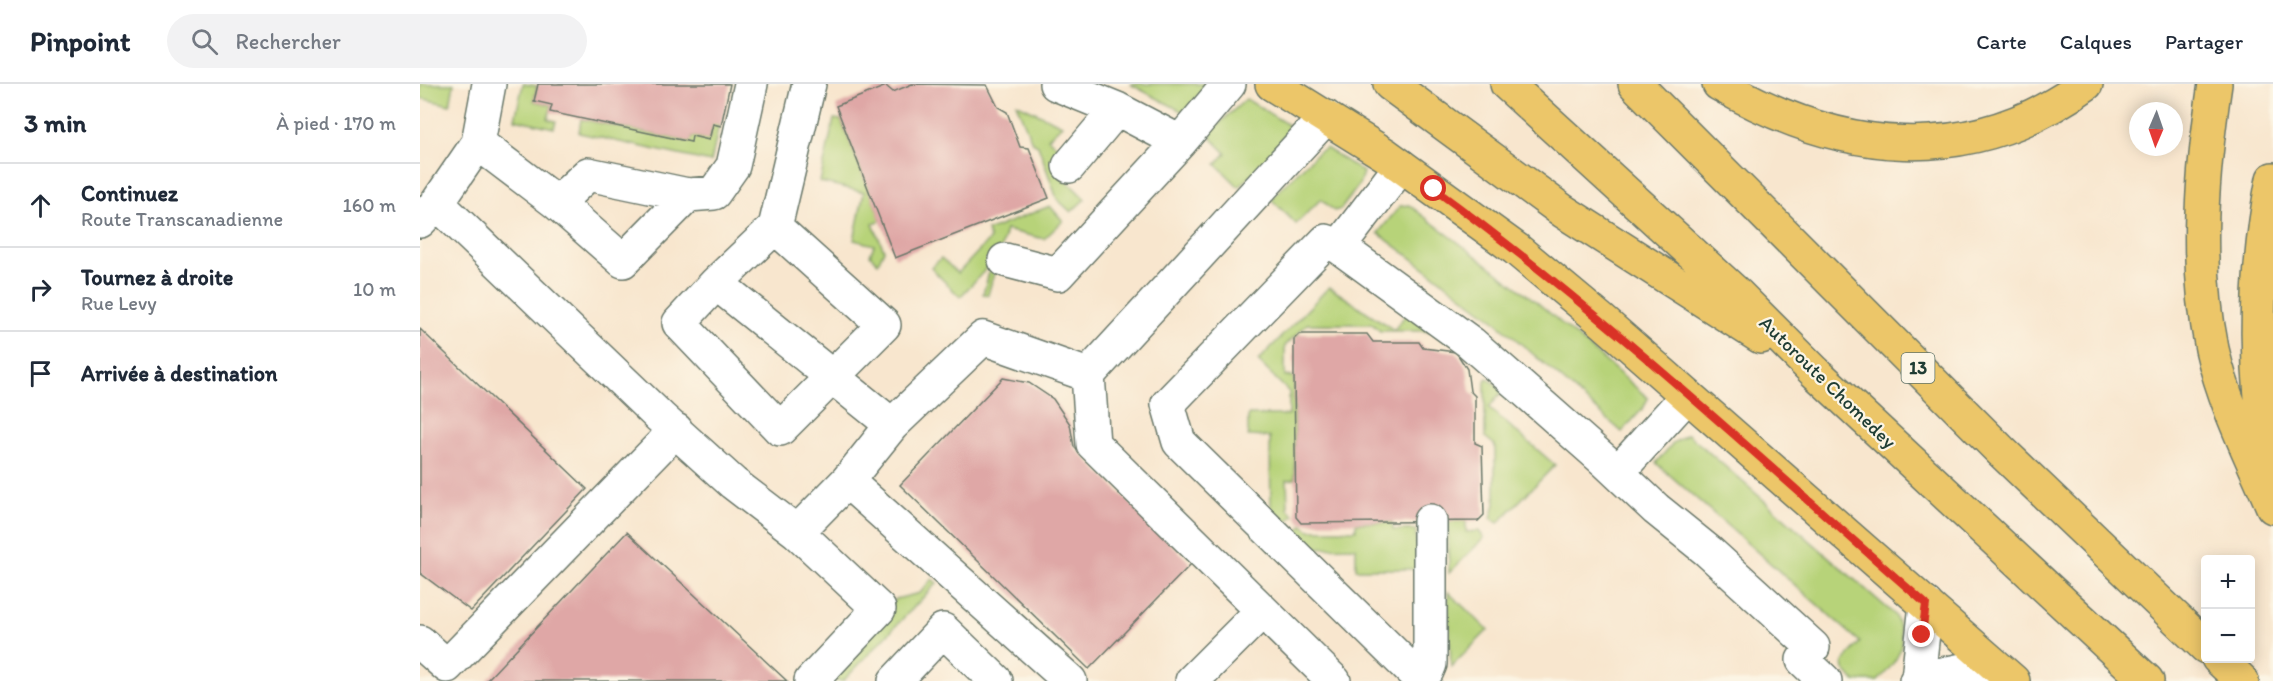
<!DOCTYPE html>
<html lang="fr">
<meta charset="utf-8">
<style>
:root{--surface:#fff;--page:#f2f2f3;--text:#1f2937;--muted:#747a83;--line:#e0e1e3}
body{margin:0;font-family:Itim,sans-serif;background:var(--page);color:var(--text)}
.controls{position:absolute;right:18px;bottom:18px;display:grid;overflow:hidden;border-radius:6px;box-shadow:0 3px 15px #0003}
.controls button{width:54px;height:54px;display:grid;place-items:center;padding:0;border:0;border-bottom:2px solid var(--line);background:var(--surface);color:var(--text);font:30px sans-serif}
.compass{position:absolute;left:1709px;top:18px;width:54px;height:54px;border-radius:50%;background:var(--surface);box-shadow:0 3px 15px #0003;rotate:182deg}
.stop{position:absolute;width:18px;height:18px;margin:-14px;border:4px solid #d93025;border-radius:50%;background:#fff}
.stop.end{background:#d93025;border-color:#fff;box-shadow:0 2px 6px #0008}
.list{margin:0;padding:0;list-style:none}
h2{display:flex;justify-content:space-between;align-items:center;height:78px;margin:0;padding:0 24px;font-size:26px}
h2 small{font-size:20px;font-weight:400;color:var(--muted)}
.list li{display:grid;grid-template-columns:39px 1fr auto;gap:18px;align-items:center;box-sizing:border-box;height:84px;padding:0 24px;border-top:2px solid var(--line)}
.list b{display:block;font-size:22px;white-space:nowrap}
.list p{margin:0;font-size:20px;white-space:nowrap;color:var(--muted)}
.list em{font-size:20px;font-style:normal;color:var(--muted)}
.icon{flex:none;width:33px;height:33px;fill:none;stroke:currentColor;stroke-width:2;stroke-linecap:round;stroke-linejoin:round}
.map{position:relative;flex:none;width:1853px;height:597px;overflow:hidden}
header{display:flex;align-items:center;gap:36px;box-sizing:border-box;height:84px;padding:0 30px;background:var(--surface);border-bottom:2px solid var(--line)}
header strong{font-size:28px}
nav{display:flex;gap:33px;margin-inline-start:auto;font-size:21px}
.search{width:420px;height:54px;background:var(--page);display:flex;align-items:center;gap:15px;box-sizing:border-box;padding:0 21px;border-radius:33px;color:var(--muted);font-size:22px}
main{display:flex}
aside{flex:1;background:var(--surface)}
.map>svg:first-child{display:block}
</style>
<header>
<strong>Pinpoint</strong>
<div class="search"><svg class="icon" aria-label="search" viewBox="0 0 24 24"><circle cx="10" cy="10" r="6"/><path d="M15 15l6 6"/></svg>Rechercher</div>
<nav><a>Carte</a><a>Calques</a><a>Partager</a></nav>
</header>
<main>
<aside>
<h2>3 min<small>À pied · 170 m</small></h2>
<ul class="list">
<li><svg class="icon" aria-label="ahead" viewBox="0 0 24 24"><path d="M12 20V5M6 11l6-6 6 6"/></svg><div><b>Continuez</b><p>Route Transcanadienne</p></div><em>160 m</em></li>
<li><svg class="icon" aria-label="right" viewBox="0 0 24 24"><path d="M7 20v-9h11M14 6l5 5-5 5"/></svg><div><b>Tournez à droite</b><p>Rue Levy</p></div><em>10 m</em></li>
<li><svg class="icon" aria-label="arrive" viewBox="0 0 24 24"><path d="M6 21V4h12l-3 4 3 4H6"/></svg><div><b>Arrivée à destination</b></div></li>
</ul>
</aside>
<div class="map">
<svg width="1853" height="597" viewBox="0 0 1853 597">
<rect width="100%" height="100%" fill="#fcf5e5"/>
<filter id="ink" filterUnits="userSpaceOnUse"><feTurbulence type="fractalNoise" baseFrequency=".0167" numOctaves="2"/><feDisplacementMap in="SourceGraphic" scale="12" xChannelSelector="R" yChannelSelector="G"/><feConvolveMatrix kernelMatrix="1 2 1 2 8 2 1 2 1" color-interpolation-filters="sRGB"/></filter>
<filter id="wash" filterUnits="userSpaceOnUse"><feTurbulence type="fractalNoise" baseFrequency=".008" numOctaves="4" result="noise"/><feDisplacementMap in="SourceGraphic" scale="24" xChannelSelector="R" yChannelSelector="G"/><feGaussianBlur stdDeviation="1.35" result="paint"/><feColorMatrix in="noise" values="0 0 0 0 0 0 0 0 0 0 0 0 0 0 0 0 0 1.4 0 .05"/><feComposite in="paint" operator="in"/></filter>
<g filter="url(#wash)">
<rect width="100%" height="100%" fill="#f8e6ce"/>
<path fill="#b7d379" stroke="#6b8856" stroke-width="1.5" d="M 0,0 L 34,0 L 30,21 L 0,14 Z
M 103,0 L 117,2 L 114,17 L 132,21 L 128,35 L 136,37 L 134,44 L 95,35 Z
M 710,0 L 793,0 L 767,27 L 763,28 Z
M 826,15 L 870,42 L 871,47 L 866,57 L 819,103 L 796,80 L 806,69 L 791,54 L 791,47 Z
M 596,19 L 642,41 L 628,54 L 644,69 L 646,96 L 665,115 L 651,128 L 637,115 L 618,61 L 612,58 Z
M 161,35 L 270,58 L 272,52 L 289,56 L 293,40 L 299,41 L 291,78 L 159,49 Z
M 414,35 L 421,36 L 461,136 L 453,140 L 464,166 L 458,179 L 450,171 L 454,161 L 434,156 L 444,108 L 400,98 Z
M 906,64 L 943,88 L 939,101 L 921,125 L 914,127 L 901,115 L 876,140 L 851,115 L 898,68 Z
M 989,121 L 1118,219 L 1228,314 L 1224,323 L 1202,348 L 1074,236 L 958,149 L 980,122 Z
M 630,122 L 643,137 L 624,155 L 586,146 L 568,211 L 563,210 L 570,185 L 567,184 L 540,213 L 511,184 L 521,174 L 538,189 L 570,155 L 567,147 Z
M 909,203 L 974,246 L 987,229 L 1009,247 L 960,247 L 952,240 L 887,240 L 865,262 L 865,292 L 874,293 L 875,395 L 867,396 L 868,425 L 874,431 L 863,442 L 851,431 L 850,353 L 828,352 L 828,331 L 869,331 L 869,308 L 838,277 Z
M 1067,294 L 1083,306 L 1069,324 L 1135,381 L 1078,439 L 1071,434 L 1075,420 L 1075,361 L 1065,353 L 1065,297 Z
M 1268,350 L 1475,531 C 1489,562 1479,575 1458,597 L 1434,597 L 1424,586 L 1423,578 L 1440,558 L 1236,379 L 1253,359 Z
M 1028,437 L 1046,437 L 1046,448 L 1059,447 L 1064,454 L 1029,489 Z
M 972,438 L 973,446 L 996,446 L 996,485 L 936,485 L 936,463 L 886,464 L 873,452 L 883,441 L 889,446 L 936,446 L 936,439 Z
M 512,495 L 517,499 L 423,597 L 399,597 L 476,515 L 500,509 Z
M 1028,508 L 1068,546 L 1031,583 Z"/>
<g id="blocks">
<path fill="#dfa7a6" d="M 118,0 L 310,0 L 301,42 L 293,40 L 289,56 L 272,52 L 271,58 L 130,28 L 132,21 L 114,17 Z
M 492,0 L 567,1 L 578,23 L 587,28 L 600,63 L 609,64 L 629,114 L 475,174 L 416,22 L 466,2 L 473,8 Z
M 0,245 L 167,405 L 51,527 L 0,489 Z
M 879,250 L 947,250 L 953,258 L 999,258 L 1003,264 L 1036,268 L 1047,285 L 1050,307 L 1055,312 L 1055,359 L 1062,362 L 1064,431 L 1058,437 L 881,439 L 876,433 L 874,293 L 874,255 Z
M 583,294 L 609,299 L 633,315 L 650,340 L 654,363 L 771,480 L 669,585 L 480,401 Z
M 207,448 L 367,597 L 66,597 Z"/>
</g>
</g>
<g filter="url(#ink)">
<use href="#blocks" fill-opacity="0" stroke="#6b786a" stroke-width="1.5"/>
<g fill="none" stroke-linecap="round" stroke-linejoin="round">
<defs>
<path id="minor" d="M 389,0 L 355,143 L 296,199 L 472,341 L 563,254 L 668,291 L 906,33
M 636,0 L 697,25 L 760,58 L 809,0
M 58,59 L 137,119 L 203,177 L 268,111 L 294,109 L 313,82 L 331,0
M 649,82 L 697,25
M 17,119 L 58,59 L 69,0
M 137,119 L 168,90 L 268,111
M 0,137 L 17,119 L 240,333 L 313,399 L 377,448 L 459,525 L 391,597
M 919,163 L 981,82
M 585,176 L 638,190 L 760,58
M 296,199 L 259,239 L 360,345 L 464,241 L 355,143
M 668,291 L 673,360 L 914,597
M 472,341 L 427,397 L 650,597
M 1198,388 L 1267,312
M 377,448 L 427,397
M 0,558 L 27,582 L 256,346
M 1000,594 L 1007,587 L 1010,580 L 1010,437
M 1498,595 L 1506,520
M 475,597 L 523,546 L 576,597
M 772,597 L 842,527
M 1002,597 L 759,358 L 748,320 L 906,157 L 919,163 L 1051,259 L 1185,377 L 1236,425 L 1288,467 L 1393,563 L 1383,576 L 1405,597
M 1496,597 L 1498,595 L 1573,580"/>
<path id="major" d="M 852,0 L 966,71 L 1096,165 L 1180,235 L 1593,597"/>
<path id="highway" d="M 970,0 L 1143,127 L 1341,253
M 1087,0 L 1317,210 L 1395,288 L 1727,597
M 1215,0 L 1581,367 L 1786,563
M 1299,0 C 1420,70 1548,86 1666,0
M 1795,0 C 1782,87 1774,177 1792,265 C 1804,319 1831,372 1853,423
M 1852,394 C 1833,295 1834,194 1853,95
M 1798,574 L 1822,597"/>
</defs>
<use href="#minor" stroke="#6b786a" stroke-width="36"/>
<use href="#major" stroke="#6b786a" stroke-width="36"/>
<use href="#highway" stroke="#6b786a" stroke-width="36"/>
<use href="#minor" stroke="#fff" stroke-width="33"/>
<use href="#major" stroke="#ecc669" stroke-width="33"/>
<use href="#highway" stroke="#ecc669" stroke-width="33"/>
</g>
</g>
<g fill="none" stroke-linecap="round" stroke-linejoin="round" filter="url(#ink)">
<path stroke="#d93025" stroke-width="8" d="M 1014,105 C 1187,231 1344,379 1506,520 L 1502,551"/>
</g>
<g text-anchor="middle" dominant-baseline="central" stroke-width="4.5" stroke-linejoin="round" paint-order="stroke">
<rect fill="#fcf5e5" stroke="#617469" stroke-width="1.5" x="1481.5" y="269" width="33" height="30" rx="4.5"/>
<g font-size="18" font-weight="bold" fill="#1f3d34">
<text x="1498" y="284">13</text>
</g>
<g font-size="20" fill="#1f3d34" stroke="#fcf5e5">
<text transform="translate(1408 298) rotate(44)">Autoroute Chomedey</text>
</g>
</g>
</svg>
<div class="controls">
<button>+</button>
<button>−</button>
</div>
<svg class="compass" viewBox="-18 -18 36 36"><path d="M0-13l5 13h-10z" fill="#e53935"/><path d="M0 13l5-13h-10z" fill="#747a83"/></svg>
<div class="stop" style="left:1014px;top:105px"></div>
<div class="stop end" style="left:1502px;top:551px"></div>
</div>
</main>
